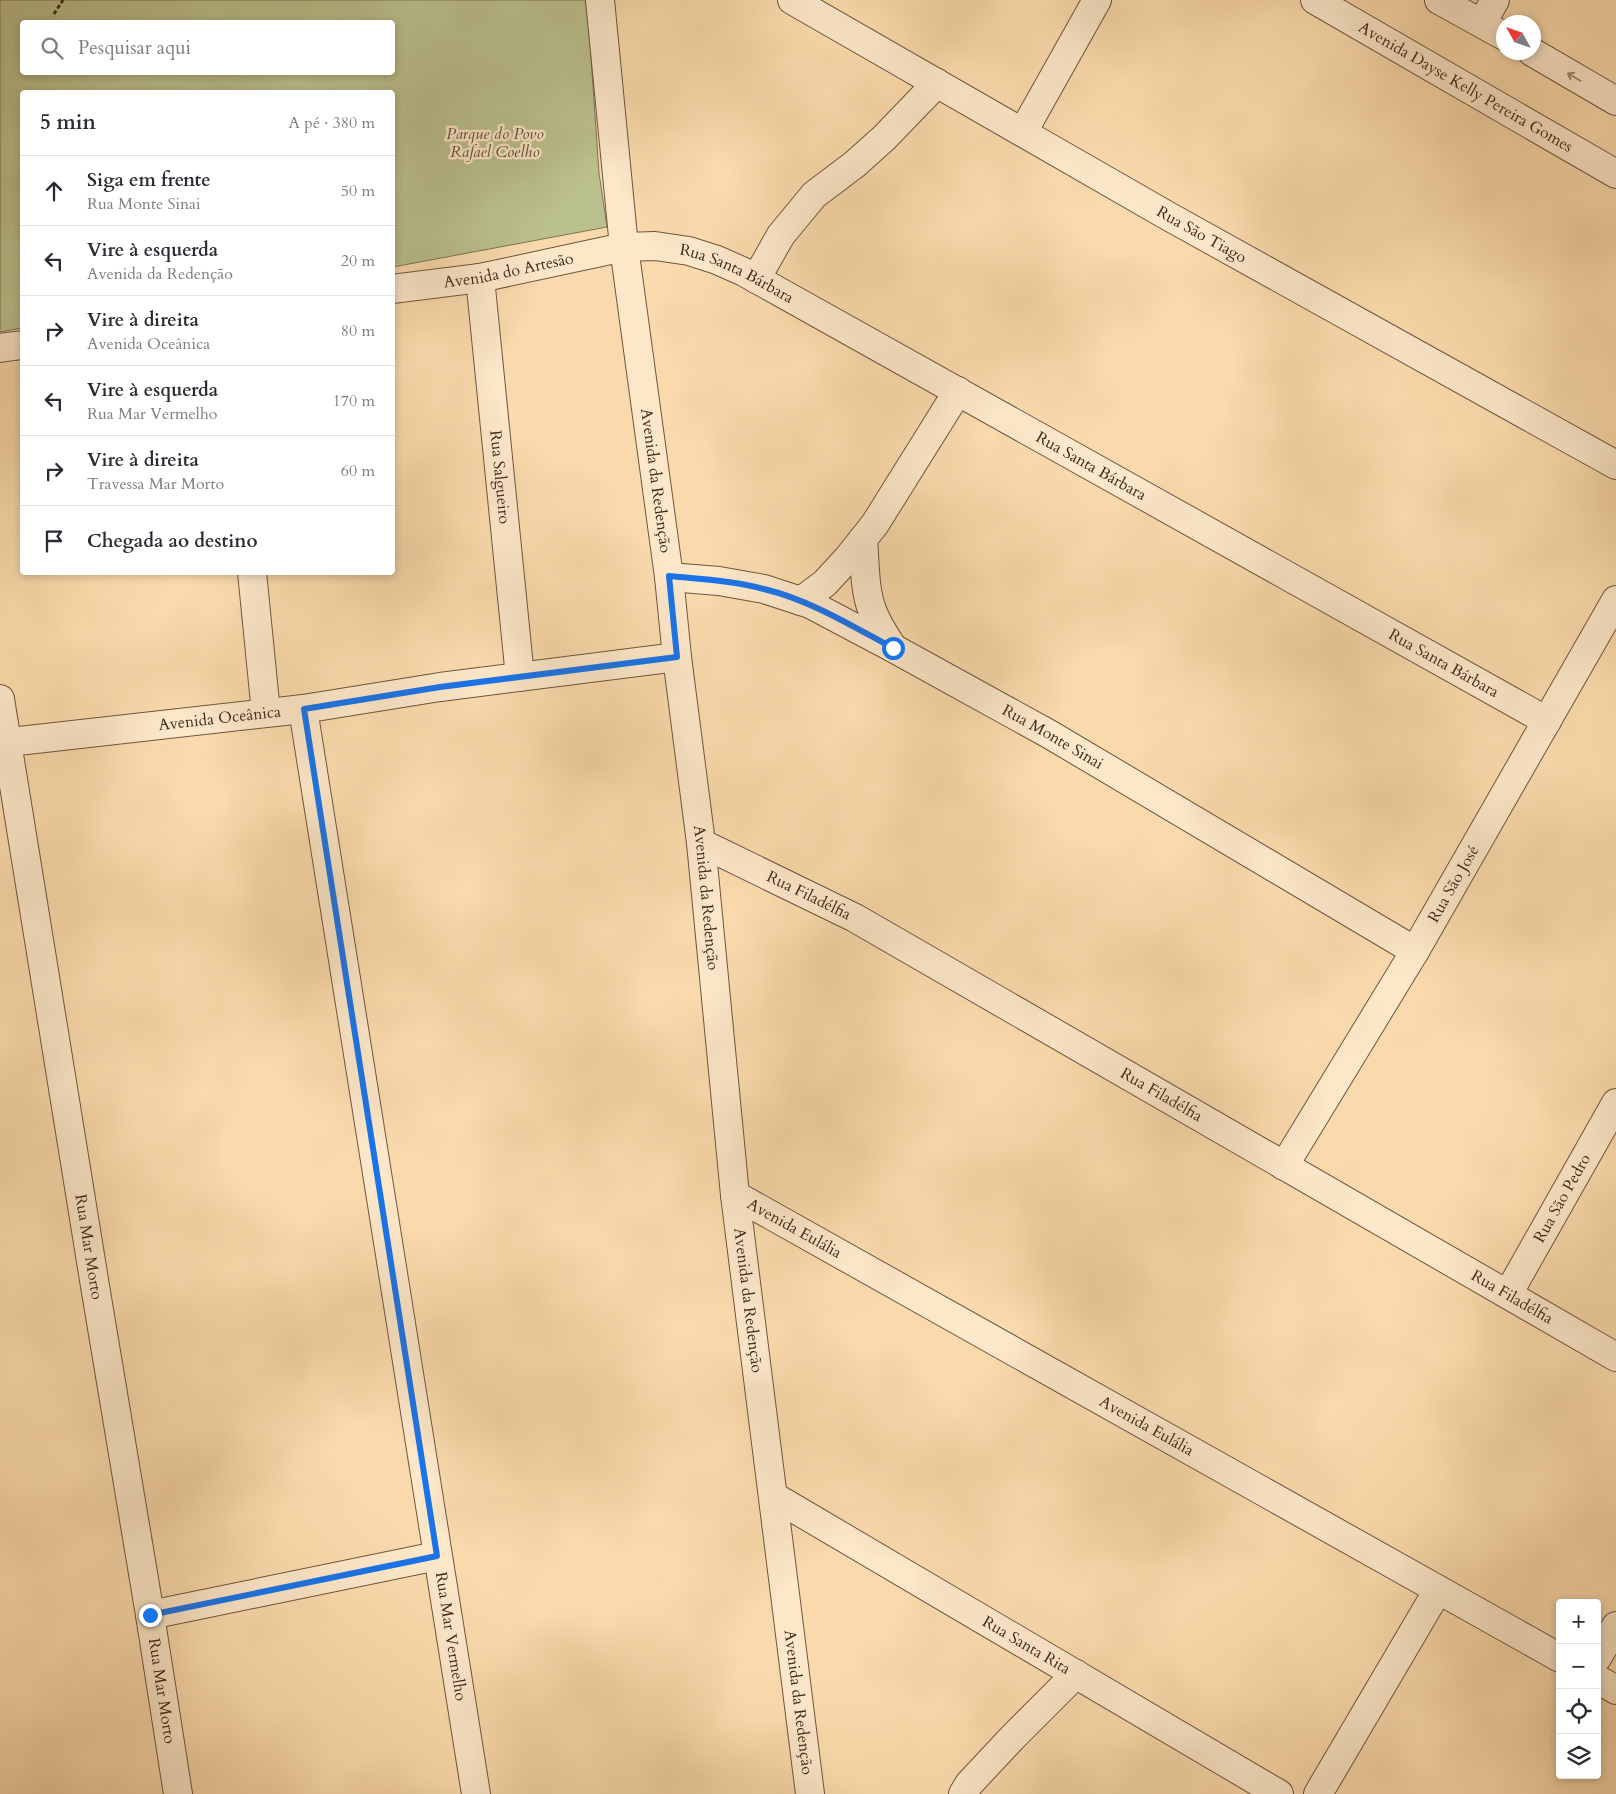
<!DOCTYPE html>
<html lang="pt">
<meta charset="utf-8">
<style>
:root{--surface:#fff;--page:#f7f7f7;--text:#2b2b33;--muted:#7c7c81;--line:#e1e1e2}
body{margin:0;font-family:Cardo,serif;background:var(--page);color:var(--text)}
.controls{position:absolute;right:15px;bottom:15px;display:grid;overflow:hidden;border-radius:5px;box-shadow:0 2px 8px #0003}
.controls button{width:45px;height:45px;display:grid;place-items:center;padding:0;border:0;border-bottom:1px solid var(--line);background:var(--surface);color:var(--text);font:25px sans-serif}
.compass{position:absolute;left:1496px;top:15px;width:45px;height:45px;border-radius:50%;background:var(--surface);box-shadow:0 2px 8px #0003;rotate:310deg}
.stop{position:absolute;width:15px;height:15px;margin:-11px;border:4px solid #1a73e8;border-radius:50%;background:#fff}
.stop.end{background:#1a73e8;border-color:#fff;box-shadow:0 1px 5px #0008}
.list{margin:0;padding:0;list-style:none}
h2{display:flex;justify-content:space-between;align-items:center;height:65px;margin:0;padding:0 20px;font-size:21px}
h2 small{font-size:16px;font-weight:400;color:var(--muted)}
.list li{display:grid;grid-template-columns:32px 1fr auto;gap:15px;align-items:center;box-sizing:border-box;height:70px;padding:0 20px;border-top:1px solid var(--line)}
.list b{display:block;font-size:19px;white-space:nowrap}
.list p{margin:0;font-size:16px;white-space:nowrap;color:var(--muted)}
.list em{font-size:16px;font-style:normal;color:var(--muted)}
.icon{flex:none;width:28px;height:28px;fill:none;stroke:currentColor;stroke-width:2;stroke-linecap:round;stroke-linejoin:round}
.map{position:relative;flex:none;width:1616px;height:1794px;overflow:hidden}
.search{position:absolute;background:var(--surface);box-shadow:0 2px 8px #0003;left:20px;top:20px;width:375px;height:55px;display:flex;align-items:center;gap:12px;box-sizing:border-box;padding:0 18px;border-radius:5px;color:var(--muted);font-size:19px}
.panel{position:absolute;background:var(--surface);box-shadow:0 2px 8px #0003;left:20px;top:90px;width:375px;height:485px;border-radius:5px}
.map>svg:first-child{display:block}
</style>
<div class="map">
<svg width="1616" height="1794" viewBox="0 0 1616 1794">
<rect width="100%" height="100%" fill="#fadaac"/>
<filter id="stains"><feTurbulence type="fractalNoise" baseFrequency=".004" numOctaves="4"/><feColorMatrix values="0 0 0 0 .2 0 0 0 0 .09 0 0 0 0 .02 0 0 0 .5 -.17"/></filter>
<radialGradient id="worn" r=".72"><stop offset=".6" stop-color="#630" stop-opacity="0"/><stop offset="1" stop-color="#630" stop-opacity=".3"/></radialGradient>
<path fill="#bac08d" stroke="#7d7453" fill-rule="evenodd" d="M 0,0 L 587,0 L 599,173 L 607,227 L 393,267 L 392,92 L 22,92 L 22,328 L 0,332 ZM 22,22 L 392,22 L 392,72 L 22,72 Z"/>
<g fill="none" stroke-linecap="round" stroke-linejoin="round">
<defs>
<g id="minor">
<path id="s1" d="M 600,0 L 624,247 L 669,577 L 677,657 L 701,843 L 735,1195 L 810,1794"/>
<path id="s2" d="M 792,0 L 1168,216 L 1616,465"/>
<path id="s3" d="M 1315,0 L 1616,174"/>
<path d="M 1439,0 L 1504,36"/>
<path d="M 1482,23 L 1495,0"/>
<path d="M 1532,52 L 1616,101"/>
<path d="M 1023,132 L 1097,0"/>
<path id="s4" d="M 480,278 L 520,677"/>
<path d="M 756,279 L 781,235 L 814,195 L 855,164 L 884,138 L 937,83"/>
<path id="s5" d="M 392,289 L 480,278 L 624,247 L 655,246 L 689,251 L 717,260 L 744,272 L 1547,721"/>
<path d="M 0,348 L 22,345"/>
<path d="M 863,539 C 865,562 864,588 872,610 C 877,624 885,636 893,648"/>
<path d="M 252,572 L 266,713"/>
<path id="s6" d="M 669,577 L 719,581 L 764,589 L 810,604 L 893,648 L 1049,734 L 1415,951"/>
<path d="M 801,601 L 825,583 L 848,558 L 875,524 L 958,391"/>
<path id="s7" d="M 0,699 L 95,1286 L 150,1615 L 178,1794"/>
<path id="s8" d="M 303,709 L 476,1794"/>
<path id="s9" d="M 0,743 L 303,709 L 440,687 L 677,657"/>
<path id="s10" d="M 701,843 L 855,918 L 1616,1357"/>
<path id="s11" d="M 1284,1166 L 1415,951 L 1616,600"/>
<path id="s12" d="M 735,1195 L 1560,1658"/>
<path id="s13" d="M 1508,1294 L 1616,1103"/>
<path id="s14" d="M 773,1496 L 1279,1794"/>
<path d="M 150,1615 L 437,1556"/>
<path d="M 1597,1658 L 1616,1626"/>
<path d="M 1597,1679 L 1616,1690"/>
<path d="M 963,1794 L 969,1784 L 1012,1738 L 1076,1674"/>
<path d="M 1318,1794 L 1438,1590"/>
</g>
</defs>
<use href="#minor" stroke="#6e553e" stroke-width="30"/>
<path stroke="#402919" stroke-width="3" stroke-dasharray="4 2.5" stroke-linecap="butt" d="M 54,14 L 63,0"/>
<use href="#minor" stroke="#fce7c9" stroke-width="28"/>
</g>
<defs><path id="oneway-shaft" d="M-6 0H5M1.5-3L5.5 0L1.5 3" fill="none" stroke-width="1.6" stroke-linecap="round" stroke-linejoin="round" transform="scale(1.25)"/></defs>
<use stroke="#9e8871" href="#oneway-shaft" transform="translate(1574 77) rotate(-150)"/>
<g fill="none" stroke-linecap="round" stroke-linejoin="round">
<path stroke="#1a73e8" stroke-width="6" d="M 150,1615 L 437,1556 L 304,709 L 440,687 L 677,657 L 669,576 C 701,579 734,581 764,589 C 810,600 852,626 893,648"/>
</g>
<g text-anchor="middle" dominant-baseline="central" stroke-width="5" stroke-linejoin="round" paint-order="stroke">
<g font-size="16" fill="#402919" stroke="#fce7c9">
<text stroke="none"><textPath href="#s3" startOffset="174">Avenida Dayse Kelly Pereira Gomes</textPath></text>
<text stroke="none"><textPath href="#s2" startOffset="472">Rua São Tiago</textPath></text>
<text stroke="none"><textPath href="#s5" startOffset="118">Avenida do Artesão</textPath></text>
<text stroke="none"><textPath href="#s5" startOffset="354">Rua Santa Bárbara</textPath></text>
<text stroke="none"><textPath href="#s5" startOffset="758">Rua Santa Bárbara</textPath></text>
<text stroke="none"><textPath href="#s4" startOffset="200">Rua Salgueiro</textPath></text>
<text stroke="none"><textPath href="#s1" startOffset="484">Avenida da Redenção</textPath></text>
<text stroke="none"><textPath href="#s5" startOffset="1162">Rua Santa Bárbara</textPath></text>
<text stroke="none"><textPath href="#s9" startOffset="221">Avenida Oceânica</textPath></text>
<text stroke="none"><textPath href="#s6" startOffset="421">Rua Monte Sinai</textPath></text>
<text stroke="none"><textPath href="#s11" startOffset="329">Rua São José</textPath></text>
<text stroke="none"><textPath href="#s10" startOffset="120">Rua Filadélfia</textPath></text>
<text stroke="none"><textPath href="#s1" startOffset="904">Avenida da Redenção</textPath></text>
<text stroke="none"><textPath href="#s10" startOffset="525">Rua Filadélfia</textPath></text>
<text stroke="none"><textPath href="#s13" startOffset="110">Rua São Pedro</textPath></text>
<text stroke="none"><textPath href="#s12" startOffset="68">Avenida Eulália</textPath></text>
<text stroke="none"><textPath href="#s7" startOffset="555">Rua Mar Morto</textPath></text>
<text stroke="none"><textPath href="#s10" startOffset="930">Rua Filadélfia</textPath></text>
<text stroke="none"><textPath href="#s1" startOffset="1309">Avenida da Redenção</textPath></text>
<text stroke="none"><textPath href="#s12" startOffset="472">Avenida Eulália</textPath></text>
<text stroke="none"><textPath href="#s8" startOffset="939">Rua Mar Vermelho</textPath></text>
<text stroke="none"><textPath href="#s14" startOffset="294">Rua Santa Rita</textPath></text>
<text stroke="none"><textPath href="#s7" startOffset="1005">Rua Mar Morto</textPath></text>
<text stroke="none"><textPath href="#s1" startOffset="1714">Avenida da Redenção</textPath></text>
</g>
<g font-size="16" font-style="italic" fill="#5e4f36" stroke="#fce7c9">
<text x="495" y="134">Parque do Povo<tspan x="495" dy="18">Rafael Coelho</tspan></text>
</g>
</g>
<rect width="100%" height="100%" filter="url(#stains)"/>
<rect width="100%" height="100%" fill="url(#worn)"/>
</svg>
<div class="controls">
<button>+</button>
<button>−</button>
<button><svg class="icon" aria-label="locate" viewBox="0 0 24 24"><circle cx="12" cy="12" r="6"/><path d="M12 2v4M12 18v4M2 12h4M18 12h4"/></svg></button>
<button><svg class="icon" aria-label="layers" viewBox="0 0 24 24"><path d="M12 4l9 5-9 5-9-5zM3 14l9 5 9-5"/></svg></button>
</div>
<svg class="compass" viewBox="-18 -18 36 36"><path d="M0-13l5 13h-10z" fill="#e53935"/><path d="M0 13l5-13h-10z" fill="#7c7c81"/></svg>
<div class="stop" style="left:893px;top:648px"></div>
<div class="stop end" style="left:150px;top:1615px"></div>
<div class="search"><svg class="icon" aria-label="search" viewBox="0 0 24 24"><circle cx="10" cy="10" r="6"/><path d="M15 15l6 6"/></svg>Pesquisar aqui</div>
<section class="panel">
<h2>5 min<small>A pé · 380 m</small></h2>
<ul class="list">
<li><svg class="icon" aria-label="ahead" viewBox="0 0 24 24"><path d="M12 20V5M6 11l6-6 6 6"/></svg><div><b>Siga em frente</b><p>Rua Monte Sinai</p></div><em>50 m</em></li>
<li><svg class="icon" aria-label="left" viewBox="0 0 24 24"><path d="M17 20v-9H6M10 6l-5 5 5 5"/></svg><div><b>Vire à esquerda</b><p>Avenida da Redenção</p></div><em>20 m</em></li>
<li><svg class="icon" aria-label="right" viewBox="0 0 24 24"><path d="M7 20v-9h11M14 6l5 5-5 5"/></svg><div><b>Vire à direita</b><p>Avenida Oceânica</p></div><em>80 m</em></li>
<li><svg class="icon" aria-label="left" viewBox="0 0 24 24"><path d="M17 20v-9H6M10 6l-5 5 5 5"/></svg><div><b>Vire à esquerda</b><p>Rua Mar Vermelho</p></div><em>170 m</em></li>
<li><svg class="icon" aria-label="right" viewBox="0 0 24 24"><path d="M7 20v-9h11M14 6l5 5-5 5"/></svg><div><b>Vire à direita</b><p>Travessa Mar Morto</p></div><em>60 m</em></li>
<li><svg class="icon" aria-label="arrive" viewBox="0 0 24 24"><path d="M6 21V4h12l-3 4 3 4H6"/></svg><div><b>Chegada ao destino</b></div></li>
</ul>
</section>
</div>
